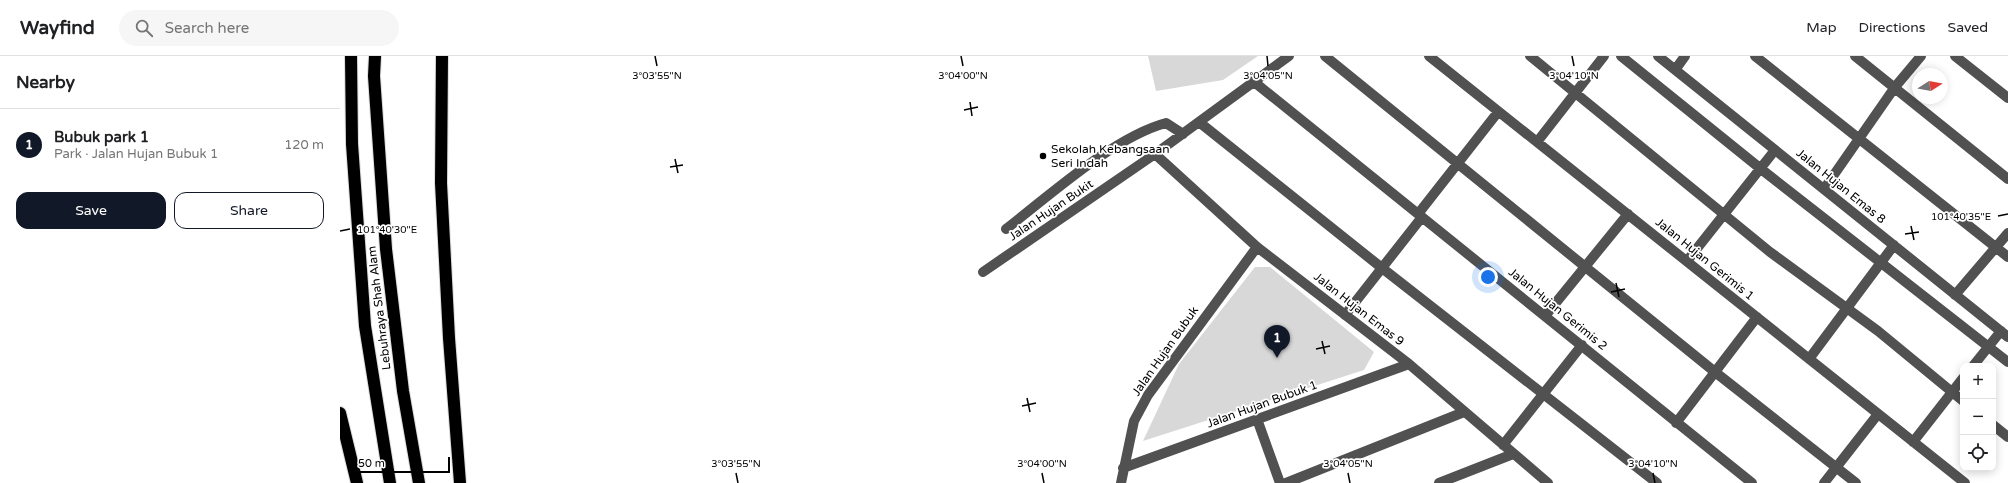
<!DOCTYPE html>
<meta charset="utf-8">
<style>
:root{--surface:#fff;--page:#f6f6f6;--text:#202124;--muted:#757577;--line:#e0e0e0;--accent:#111827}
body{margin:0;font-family:"Varela Round",sans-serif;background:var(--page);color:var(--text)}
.controls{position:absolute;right:12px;bottom:12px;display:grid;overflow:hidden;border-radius:8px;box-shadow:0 2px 10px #0003}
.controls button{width:36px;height:36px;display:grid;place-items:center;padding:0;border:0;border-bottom:1px solid var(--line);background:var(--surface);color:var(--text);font:20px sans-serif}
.compass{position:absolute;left:1572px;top:12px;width:36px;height:36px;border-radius:50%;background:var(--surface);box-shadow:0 2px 10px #0003;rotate:79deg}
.scale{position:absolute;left:12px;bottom:10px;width:98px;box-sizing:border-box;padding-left:4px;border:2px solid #000;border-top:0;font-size:11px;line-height:14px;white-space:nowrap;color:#000;-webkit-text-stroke:3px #fff;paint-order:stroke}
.you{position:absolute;left:1148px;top:221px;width:14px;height:14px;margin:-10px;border:3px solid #fff;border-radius:50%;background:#1a73e8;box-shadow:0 0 0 6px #1a73e833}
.badge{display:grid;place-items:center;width:26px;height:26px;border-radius:50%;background:var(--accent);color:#fff;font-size:13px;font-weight:700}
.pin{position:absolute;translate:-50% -33px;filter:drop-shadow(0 1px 2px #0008)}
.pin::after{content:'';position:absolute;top:21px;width:14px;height:12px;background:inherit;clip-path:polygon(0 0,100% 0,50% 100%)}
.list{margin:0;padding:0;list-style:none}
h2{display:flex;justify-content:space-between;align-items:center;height:52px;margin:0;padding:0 16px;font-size:17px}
h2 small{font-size:13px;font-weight:400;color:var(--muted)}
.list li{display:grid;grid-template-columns:26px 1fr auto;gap:12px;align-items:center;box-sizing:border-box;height:72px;padding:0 16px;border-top:1px solid var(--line)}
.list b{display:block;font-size:15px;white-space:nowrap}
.list p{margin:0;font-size:13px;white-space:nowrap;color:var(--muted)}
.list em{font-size:13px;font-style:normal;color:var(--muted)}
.actions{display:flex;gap:8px;padding:12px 16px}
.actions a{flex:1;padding:9px 0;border:1px solid var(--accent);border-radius:12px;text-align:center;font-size:14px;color:var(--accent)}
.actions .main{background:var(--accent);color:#fff}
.icon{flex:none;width:22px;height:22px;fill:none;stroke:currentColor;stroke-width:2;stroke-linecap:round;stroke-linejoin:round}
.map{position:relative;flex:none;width:1668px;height:427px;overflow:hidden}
header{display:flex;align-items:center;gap:24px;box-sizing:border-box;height:56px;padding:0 20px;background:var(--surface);border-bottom:1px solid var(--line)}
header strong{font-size:19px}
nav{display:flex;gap:22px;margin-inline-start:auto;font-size:14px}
.search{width:280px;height:36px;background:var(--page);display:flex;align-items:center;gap:10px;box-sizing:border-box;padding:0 14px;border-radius:22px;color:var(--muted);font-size:15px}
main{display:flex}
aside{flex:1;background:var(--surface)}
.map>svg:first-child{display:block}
</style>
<header>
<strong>Wayfind</strong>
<div class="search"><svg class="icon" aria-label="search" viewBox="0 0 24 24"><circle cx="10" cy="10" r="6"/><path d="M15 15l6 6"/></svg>Search here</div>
<nav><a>Map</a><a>Directions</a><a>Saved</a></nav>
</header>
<main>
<aside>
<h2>Nearby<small></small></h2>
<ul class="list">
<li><span class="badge">1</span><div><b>Bubuk park 1</b><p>Park · Jalan Hujan Bubuk 1</p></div><em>120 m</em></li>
</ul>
<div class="actions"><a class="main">Save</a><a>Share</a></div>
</aside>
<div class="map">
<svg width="1668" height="427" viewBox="0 0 1668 427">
<rect width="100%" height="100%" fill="#fff"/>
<path fill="#d8d8d8" d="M 808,0 L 918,0 L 883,24 L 816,35 Z
M 915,211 L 930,211 L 1034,296 L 1024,314 L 803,385 L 839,308 Z"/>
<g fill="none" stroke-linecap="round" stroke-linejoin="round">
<defs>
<path id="highway" d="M 11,0 L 12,88 L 25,270 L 50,427
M 35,0 L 34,20 L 46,193 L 63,335 L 79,427
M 102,0 L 101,127 L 109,282 L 120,427
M 0,357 L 17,427"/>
</defs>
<use href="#highway" stroke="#dbdbdb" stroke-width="14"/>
<path stroke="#515151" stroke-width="10" d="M 985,0 L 1375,316 L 1516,427
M 1089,0 L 1625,427
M 1190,0 L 1430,196 L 1538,275 L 1623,345
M 1281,0 L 1421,113 L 1668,306
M 1318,0 L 1668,281
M 1415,0 L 1668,201
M 1515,0 L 1668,123
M 1615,0 L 1668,42
M 1335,14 L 1345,0
M 913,25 L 1412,427
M 859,66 L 1042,212 L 1317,427
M 1197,86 L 1264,0
M 815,98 L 917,191 L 1069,308 L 1208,427
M 1484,133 L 1555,31 L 1581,0
M 1078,158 L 1158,56
M 666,173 C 710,139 774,81 826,67 L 843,78
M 1347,205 L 1435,94
M 643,216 L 815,98 L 949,0
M 1615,239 L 1668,177
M 1005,259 L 1082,161
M 1205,260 L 1288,158
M 1469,303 L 1554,189
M 1633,310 L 1661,275
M 917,363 L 940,427
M 1336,367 L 1417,261
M 1653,369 L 1668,381
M 1573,386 L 1623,322
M 1163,389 L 1242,289
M 783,412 L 1069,308
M 781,427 L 794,365 L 808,339 L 917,191
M 946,427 L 1124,356
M 1099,427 L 1173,398
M 1484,427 L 1538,358"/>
<use href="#highway" stroke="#000" stroke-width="12"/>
</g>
<path fill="none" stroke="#000" stroke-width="1.5" d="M 315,0 L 317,10M 621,0 L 623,10M 927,0 L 928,10M 1232,0 L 1234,10M 630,46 L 632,60M 624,54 L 638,51M 335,103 L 338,117M 330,111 L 343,109M 1658,160 L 1668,158M 1571,170 L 1574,184M 0,175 L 10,173M 1565,178 L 1579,176M 1276,227 L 1279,241M 1271,236 L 1285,233M 982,285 L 985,298M 976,293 L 990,290M 687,342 L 690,356M 682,350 L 696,347M 396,417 L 398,427M 702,417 L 704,427M 1008,417 L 1010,427M 1313,417 L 1315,427"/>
<circle fill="#000" stroke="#fff" stroke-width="1.5" cx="703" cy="100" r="4"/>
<g text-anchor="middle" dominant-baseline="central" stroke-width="3.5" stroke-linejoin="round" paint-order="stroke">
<g font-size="12" fill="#000" stroke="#fff" text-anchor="start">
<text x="711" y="93">Sekolah Kebangsaan<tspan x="711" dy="14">Seri Indah</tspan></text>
</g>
<g font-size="12" fill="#000" stroke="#fff">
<text transform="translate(1501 130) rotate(39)">Jalan Hujan Emas 8</text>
<text transform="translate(711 154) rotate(-34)">Jalan Hujan Bukit</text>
<text transform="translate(1365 203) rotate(39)">Jalan Hujan Gerimis 1</text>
<text transform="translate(39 252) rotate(-97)">Lebuhraya Shah Alam</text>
<text transform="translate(1019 253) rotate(38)">Jalan Hujan Emas 9</text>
<text transform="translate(1218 253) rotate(39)">Jalan Hujan Gerimis 2</text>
<text transform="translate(825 295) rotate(-55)">Jalan Hujan Bubuk</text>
<text transform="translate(922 348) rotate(-20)">Jalan Hujan Bubuk 1</text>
</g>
</g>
<g font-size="10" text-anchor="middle" fill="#000" stroke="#fff" stroke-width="3.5" stroke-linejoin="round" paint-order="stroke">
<text x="317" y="23">3°03'55"N</text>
<text x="623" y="23">3°04'00"N</text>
<text x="928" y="23">3°04'05"N</text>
<text x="1234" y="23">3°04'10"N</text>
<text x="1621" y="164">101°40'35"E</text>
<text x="47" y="177">101°40'30"E</text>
<text x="396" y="411">3°03'55"N</text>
<text x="702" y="411">3°04'00"N</text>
<text x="1008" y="411">3°04'05"N</text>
<text x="1313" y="411">3°04'10"N</text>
</g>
</svg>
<div class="controls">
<button>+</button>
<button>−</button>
<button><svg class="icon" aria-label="locate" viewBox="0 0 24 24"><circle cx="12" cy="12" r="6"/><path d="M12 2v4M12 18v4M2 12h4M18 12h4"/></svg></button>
</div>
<svg class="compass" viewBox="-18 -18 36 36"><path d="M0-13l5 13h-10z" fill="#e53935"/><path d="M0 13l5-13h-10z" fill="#757577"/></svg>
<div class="scale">50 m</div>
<div class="you"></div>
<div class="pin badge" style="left:937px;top:302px">1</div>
</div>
</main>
